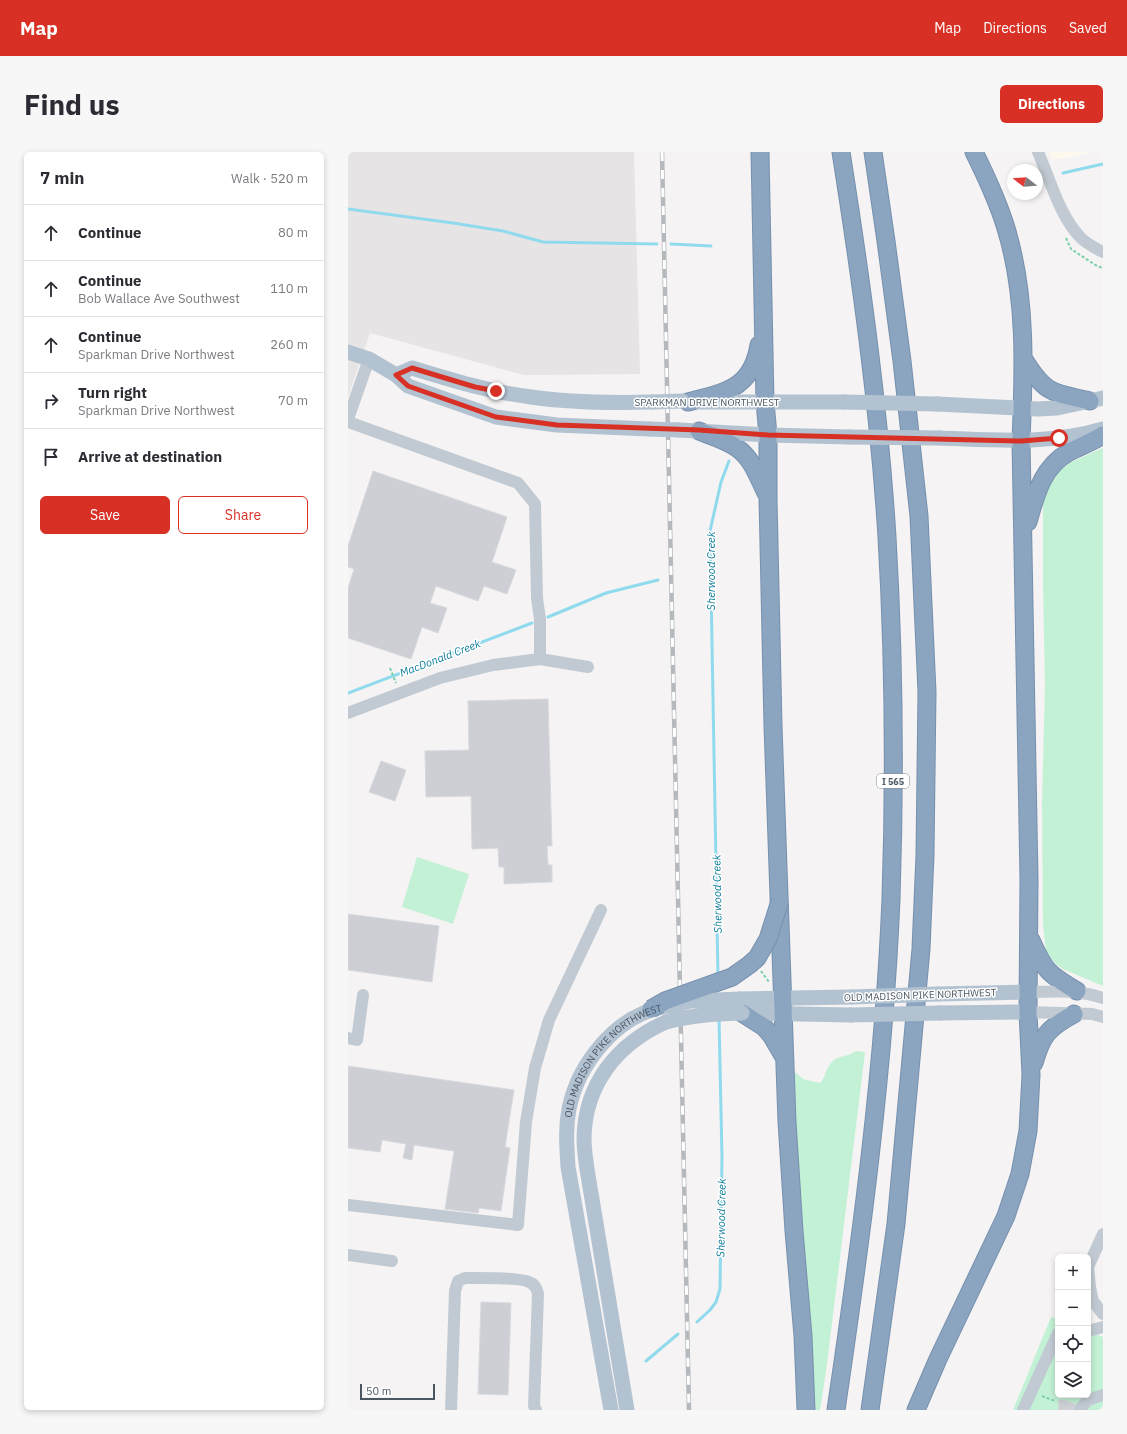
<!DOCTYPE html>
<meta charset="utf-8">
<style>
:root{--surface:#fff;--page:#f7f7f7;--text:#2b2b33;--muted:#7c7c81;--line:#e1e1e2;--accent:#d93025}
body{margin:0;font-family:"IBM Plex Sans",sans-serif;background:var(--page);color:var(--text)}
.controls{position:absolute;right:12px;bottom:12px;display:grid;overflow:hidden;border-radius:6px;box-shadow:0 2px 6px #0003}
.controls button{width:36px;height:36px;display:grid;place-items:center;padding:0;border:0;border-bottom:1px solid var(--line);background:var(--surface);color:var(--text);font:20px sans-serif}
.compass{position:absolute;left:659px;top:12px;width:36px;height:36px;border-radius:50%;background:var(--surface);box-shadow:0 2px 6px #0003;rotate:287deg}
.scale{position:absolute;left:12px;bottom:10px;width:75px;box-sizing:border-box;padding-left:4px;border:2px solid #4a5661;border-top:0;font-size:11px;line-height:14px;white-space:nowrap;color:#4a5661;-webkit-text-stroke:3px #fff;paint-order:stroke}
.stop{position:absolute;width:12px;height:12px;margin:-9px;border:3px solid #d93025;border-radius:50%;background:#fff}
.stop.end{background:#d93025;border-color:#fff;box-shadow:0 1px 4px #0008}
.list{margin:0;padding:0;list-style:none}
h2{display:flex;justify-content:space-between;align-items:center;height:52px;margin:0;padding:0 16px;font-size:17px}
h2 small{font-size:13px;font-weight:400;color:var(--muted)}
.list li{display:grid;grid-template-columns:26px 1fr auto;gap:12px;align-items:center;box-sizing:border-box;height:56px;padding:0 16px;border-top:1px solid var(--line)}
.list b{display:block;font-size:15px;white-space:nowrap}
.list p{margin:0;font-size:13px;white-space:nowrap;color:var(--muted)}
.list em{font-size:13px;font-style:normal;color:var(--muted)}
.actions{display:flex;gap:8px;padding:12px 16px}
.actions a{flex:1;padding:9px 0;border:1px solid var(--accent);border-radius:6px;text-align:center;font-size:14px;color:var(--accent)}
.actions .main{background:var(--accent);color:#fff}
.icon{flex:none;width:22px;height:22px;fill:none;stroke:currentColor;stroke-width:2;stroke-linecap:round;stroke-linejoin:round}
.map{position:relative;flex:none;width:755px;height:1258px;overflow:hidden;border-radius:6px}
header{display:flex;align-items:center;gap:24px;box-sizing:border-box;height:56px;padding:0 20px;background:var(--accent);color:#fff}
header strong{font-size:19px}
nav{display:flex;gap:22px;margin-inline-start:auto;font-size:14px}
.intro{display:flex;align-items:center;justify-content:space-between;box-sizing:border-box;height:96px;padding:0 24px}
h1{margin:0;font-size:28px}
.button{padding:10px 18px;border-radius:6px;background:var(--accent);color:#fff;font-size:14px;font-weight:700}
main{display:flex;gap:24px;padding:0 24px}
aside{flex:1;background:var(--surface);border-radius:6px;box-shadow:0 2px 6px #0003}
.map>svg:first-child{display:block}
</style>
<header>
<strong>Map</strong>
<nav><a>Map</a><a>Directions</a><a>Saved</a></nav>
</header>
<div class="intro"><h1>Find us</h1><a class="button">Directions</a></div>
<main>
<aside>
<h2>7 min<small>Walk · 520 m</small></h2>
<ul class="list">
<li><svg class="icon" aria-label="ahead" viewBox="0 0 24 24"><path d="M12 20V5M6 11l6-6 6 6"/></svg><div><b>Continue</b></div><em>80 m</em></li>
<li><svg class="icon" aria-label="ahead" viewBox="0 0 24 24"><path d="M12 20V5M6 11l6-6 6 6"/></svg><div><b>Continue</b><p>Bob Wallace Ave Southwest</p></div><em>110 m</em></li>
<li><svg class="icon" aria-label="ahead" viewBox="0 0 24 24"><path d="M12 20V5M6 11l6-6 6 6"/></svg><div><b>Continue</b><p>Sparkman Drive Northwest</p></div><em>260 m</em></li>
<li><svg class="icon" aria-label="right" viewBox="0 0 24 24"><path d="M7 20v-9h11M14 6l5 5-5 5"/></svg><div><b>Turn right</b><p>Sparkman Drive Northwest</p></div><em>70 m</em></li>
<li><svg class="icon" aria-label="arrive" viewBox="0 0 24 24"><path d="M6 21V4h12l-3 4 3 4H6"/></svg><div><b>Arrive at destination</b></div></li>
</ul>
<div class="actions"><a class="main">Save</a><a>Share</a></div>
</aside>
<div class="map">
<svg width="755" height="1258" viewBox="0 0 755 1258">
<rect width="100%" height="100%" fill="#f5f3f3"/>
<path fill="#fdf9ef" d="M 701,0 L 746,0 L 705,8 Z"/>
<path fill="#e6e4e5" d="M 0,0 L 286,0 L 292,222 L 176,223 L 22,181 L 0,245 Z"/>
<path fill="#c3f1d5" d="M 755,296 L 755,834 L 715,817 L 708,812 L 698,800 L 695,772 L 694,652 L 697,533 L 695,434 L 695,352 L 702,332 L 710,320 L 721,311 Z
M 69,705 L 121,722 L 105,772 L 54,755 Z
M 509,899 L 517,900 L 479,1212 L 472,1258 L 466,1258 L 465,1209 L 450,1028 L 445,925 L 447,920 L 455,927 L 472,931 C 477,927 477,919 481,914 C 485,906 492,905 500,903 C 503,902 505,900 509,899 Z
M 703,1165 L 710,1167 L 710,1243 L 740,1243 L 740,1179 L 755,1185 L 755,1258 L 665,1258 Z"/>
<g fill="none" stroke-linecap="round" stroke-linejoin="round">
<path stroke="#90daee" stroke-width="3" d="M 715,21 L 755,12
M 0,57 L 105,71 L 155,79 L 195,90 L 309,92
M 323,92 L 363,94
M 200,465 L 258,441 L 310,428
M 0,541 L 184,471
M 370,825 L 362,379 L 373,330 L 381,309
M 349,1170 L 362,1158 L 368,1150 L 372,1137 L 374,1006 L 371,866
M 298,1209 L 330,1182"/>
</g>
<path fill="#cdcfd5" stroke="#d7d9de" d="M 25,319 L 159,365 L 144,410 L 168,418 L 159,442 L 136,434 L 130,449 L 88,434 L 82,451 L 99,456 L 90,481 L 74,475 L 63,507 L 0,486 L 0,436 L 6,417 L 0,415 L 0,394 Z
M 200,547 L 204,694 L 199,694 L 200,713 L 204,713 L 204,730 L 156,732 L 156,715 L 151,715 L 150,696 L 124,697 L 123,644 L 78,645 L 77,599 L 121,598 L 120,549 Z
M 33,609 L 58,618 L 47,649 L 21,640 Z
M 0,762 L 91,774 L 84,830 L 0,818 Z
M 0,914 L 166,938 L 157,995 L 162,996 L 153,1059 L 131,1056 L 130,1061 L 97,1057 L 106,999 L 66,993 L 64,1008 L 55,1006 L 58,992 L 34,988 L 32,1000 L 0,996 Z
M 133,1150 L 163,1151 L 160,1243 L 130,1242 Z
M 711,1248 L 718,1249 L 727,1252 L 724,1258 L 710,1258 Z"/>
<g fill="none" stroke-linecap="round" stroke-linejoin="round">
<defs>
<path id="highway" d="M 412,0 L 417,250 L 420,283 L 420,346 L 425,574 L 439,970 L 446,1079 L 455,1184 L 458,1258
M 675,206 C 697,242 703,240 742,249
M 340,250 C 377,240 404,237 411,193
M 351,279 C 363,284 378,288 389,296 C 404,306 410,325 418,341
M 680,370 C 688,342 694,315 721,300 C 733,294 744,290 755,283
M 683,788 C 696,818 700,822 729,839
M 394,861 L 416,875 L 423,883 L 436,905
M 686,911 C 694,883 700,876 726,862
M 488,1258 C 513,1088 536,918 543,747 C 547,626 546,505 539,385 C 531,256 513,127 493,0
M 522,1258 L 548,1072 L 573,797 L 577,703 L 579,540 L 571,364 L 554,209 L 538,89 L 525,0
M 568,1258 L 590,1207 L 658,1064 L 672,1022 L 680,979 L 683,923 L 680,860 L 681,727 L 673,289 C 676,218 679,142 657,73 C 649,48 638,24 626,0"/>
</defs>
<use href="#highway" stroke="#7690ad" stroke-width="19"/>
<path stroke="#7ad0a6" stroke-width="2" stroke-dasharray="3 2" stroke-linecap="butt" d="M 718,86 L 723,97 L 749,114 L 755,116
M 42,516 L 48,531
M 413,819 L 421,830
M 694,1244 L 707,1249"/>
<path stroke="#c1cad2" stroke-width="12" d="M 690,0 C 702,27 712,66 734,87 C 740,92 747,96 755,100
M 0,267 L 21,207
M 0,270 L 170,331 L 187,352 L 189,446 L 192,467 L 192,507
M 0,561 L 92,526 L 145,513 L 192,507 L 240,515
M 680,840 C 708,840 728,837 755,846
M 680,860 L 744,862 L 755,865
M 0,886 L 9,888 L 15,843
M 0,1053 L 170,1073 L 178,970 L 187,916 L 201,868 L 253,758
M 0,1103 L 44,1109
M 740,1115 L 742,1135 L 745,1149 L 755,1162
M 740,1115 L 755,1082
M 740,1179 L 755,1175
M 103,1258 L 107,1139 L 110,1129 L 117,1126 C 129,1126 173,1125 181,1130 C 187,1132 189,1137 190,1142 L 186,1254 L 188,1258
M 675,1258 L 710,1181
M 731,1258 L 740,1248 L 755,1243"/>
<g stroke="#b3c2d1" stroke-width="15">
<path d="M 0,200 L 21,207 L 48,223 L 60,234 L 148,265 L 209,273 L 301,277"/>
<path d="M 48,223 L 64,216 C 103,228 142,240 183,245 C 223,251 264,251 305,250"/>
<path d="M 351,250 L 496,250"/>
<path d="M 589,252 L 690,257 L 709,256 L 755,246"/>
<path d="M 331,278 L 420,283 L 501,285"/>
<path d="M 592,286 C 646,288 702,293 755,277"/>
<path d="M 590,842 L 680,840"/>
<path d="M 392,847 L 504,845"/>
<path d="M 394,861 L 503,863"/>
<path d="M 592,861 L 680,860"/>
<path id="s1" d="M 263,1258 L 220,1015 C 219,996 217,977 221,957 C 230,912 268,864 315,855"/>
<path d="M 279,1258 L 240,1023 C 238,1011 236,998 236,986 C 237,932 269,892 318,870"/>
</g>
<use href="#highway" stroke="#8ba5c1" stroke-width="17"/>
<defs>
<path id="rail" d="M 314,0 L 341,1258"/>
</defs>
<use href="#rail" stroke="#b5b8bd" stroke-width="4.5"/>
<use href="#rail" stroke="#fff" stroke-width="3" stroke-dasharray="9" stroke-linecap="butt"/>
<defs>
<path id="highway-bridge" d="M 303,857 L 317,849 L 384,825 L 401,813 L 409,806 L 420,787 L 432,749"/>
</defs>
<use href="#highway-bridge" stroke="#7690ad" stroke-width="19" stroke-linecap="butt"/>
<path stroke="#b3c2d1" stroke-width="15" d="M 305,250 L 334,249
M 496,250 L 589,252
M 301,277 L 331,278
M 501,285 L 592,286
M 504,845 L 590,842
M 320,854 L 343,849 L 392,847
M 503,863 L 592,861
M 318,870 C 343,863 368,862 394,861"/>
<use href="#highway-bridge" stroke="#8ba5c1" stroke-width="17"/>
</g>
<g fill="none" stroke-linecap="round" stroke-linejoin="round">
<path stroke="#d93025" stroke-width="5" d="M 148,239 L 127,235 L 64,216 L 48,223 L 60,234 L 148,265 L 209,273 L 351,278 L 420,283 L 673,289 L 711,286"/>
</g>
<g text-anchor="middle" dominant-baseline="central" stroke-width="3" stroke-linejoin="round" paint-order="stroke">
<rect fill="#fff" stroke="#808990" stroke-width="1" x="529" y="622" width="32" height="14" rx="3"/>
<g font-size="9" font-weight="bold" fill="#4a5661">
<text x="545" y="629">I 565</text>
</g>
<g font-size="10" fill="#4a5661" stroke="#fff">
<text x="359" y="250">SPARKMAN DRIVE NORTHWEST</text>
<text transform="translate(572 843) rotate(-2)">OLD MADISON PIKE NORTHWEST</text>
<text stroke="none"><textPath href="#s1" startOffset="373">OLD MADISON PIKE NORTHWEST</textPath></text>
</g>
<g font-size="11" font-style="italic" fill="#0c7c9b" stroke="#fff">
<text transform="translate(363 419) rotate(-90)">Sherwood Creek</text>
<text transform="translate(92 506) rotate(-21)">MacDonald Creek</text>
<text transform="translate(369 742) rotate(-91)">Sherwood Creek</text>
<text transform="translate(373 1066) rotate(-89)">Sherwood Creek</text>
</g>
</g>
</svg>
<div class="controls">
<button>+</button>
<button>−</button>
<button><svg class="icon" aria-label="locate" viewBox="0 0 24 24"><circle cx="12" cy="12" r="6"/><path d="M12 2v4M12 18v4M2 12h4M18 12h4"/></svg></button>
<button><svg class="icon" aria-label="layers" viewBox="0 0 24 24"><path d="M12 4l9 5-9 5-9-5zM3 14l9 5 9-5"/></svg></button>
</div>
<svg class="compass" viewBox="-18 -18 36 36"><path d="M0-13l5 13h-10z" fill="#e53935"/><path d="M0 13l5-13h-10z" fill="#7c7c81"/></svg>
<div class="scale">50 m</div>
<div class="stop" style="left:711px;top:286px"></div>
<div class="stop end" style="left:148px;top:239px"></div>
</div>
</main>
